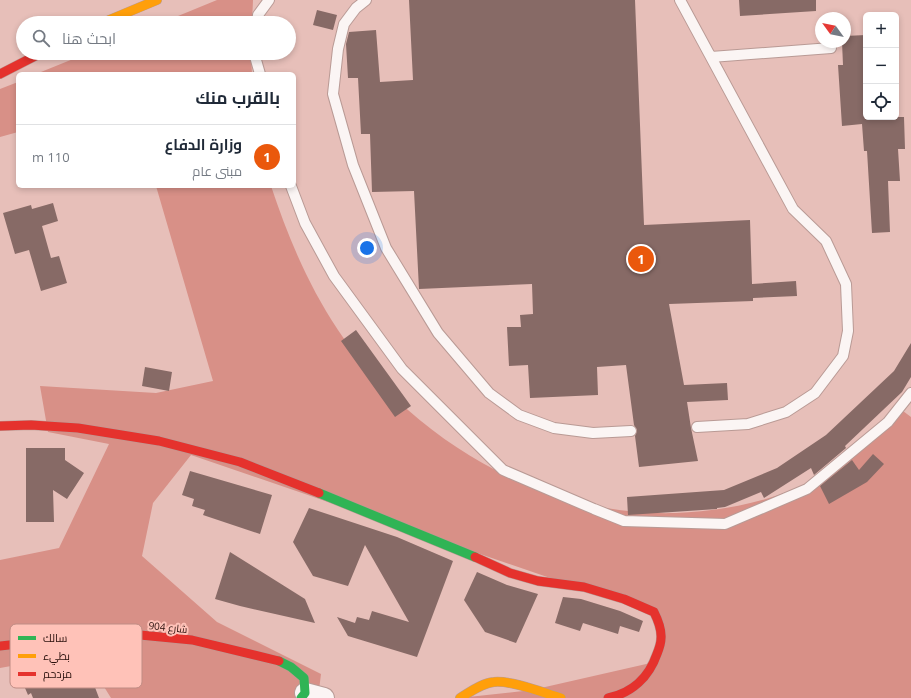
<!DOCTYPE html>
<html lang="ar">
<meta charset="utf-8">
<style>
:root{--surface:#fff;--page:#f2f2f3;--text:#1f2937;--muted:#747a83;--line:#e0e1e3;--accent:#ea580c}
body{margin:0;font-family:"Open Sans",Cairo,sans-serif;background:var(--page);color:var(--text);direction:rtl}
.controls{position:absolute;right:12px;top:12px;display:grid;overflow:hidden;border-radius:6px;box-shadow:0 2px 6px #0003}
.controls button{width:36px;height:36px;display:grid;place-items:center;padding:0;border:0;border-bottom:1px solid var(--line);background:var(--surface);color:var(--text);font:20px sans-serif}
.compass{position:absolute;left:815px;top:12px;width:36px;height:36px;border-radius:50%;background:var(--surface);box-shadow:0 2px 6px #0003;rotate:303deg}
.you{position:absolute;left:367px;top:248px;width:14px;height:14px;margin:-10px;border:3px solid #fff;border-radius:50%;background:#1a73e8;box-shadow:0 0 0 6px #1a73e833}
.badge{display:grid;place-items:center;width:26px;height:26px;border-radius:50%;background:var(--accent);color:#fff;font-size:13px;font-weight:700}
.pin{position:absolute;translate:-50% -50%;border:2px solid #fff;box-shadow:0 1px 4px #0006}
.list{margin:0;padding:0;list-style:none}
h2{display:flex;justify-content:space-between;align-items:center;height:52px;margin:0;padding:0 16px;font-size:17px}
h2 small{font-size:13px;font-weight:400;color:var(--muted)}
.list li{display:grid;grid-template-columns:26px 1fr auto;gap:12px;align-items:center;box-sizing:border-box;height:64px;padding:0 16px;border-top:1px solid var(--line)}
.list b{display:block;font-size:15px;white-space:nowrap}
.list p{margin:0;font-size:13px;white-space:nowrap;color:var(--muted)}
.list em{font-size:13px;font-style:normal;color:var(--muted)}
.icon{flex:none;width:22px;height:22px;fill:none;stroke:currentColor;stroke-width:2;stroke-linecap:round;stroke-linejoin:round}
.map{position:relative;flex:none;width:911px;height:698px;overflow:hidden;direction:ltr}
.search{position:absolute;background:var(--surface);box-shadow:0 2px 6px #0003;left:16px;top:16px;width:280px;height:44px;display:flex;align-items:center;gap:10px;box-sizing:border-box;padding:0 14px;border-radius:22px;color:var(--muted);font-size:15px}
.panel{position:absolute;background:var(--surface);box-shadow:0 2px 6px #0003;left:16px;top:72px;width:280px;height:116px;border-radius:6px;direction:rtl}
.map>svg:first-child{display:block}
</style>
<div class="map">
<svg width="911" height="698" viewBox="0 0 911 698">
<rect width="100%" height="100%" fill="#e7bfb9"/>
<path fill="#d89087" d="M 217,0 L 253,0 L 252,23 L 161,23 Z
M 88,53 L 251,53 L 252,74 L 36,74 Z
M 18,82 L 18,132 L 0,137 L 0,89 Z
M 156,186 L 271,186 C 288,237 308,285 338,330 C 351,350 366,367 382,384 C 390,393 398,402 408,410 C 482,475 576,516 676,513 C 725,511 779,501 821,475 C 830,469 838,461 846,454 C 863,439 881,424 899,408 L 911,417 L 911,698 L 459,698 L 532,690 L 655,662 L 658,615 L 191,455 L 153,503 L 142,556 L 217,622 L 321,674 L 318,698 L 111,698 L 83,653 L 0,668 L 0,560 L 59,548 L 109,444 L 48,432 L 40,386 L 156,393 L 213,381 Z"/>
<path fill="#876a66" d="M 409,0 L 635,0 L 644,225 L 750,220 L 752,284 L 796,281 L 797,296 L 753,298 L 753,301 L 669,304 L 684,385 L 727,383 L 728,400 L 687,402 L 691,428 L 698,461 L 639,467 L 635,436 L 637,430 L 634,425 L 626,365 L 597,367 L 598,395 L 530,398 L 528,365 L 509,366 L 507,327 L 521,327 L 520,315 L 533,314 L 532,284 L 419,289 L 414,191 L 372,192 L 370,134 L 361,134 L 358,78 L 348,78 L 346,44 L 349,32 L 376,30 L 380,82 L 413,80 Z
M 739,0 L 816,0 L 816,11 L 740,16 Z
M 317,10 L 337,15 L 333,30 L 313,25 Z
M 866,35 L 866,117 L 904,117 L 905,149 L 898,149 L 900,181 L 888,181 L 890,232 L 872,233 L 867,151 L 864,151 L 862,124 L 842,126 L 838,65 L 843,65 L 842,42 L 845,42 L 845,36 Z
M 53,203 L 58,221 L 42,226 L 51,258 L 59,256 L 67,283 L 41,291 L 29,250 L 15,254 L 3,213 L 31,205 L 32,209 Z
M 356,330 L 411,406 L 395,417 L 341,341 Z
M 911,343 L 911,377 L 902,392 L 845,446 L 846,448 L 814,475 L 811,468 L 764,498 L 761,492 L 725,507 L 717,508 L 717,509 L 628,515 L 627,497 L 724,490 L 777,468 L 826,435 L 894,371 Z
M 145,367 L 172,372 L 169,391 L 142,386 Z
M 26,448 L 65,448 L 65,460 L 84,473 L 67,499 L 53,490 L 54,522 L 26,522 Z
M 873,454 L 884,464 L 867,482 L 829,504 L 820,486 L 852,460 L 859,470 Z
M 190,471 L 272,495 L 260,534 L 203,515 L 205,510 L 192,506 L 194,499 L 182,495 Z
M 309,508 L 397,537 L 453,561 L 417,657 L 348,636 L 337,617 L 355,623 L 357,617 L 369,620 L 372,611 L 409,622 L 365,545 L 348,586 L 313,576 L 293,542 Z
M 230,552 L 305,599 L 315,623 L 240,606 L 215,599 Z
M 477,572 L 507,585 L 538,594 L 516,643 L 485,632 L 464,600 Z
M 563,597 L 581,599 L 620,611 L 643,621 L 639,632 L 620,626 L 618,634 L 583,623 L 580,631 L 555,623 Z
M 64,663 L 68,673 L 76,670 L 80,679 L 84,677 L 87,684 L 93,682 L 99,698 L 33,698 L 31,693 L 28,695 L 22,681 Z"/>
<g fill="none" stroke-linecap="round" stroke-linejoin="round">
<defs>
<path id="lane" d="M 366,0 L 356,8 L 344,24 L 338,49 L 333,94 L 353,165 L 386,248 L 438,333 L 489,393 L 519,415 L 554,428 L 593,433 L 631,431
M 680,0 L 793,209 L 826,241 L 846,284 L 848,331 L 843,356 L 815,393 L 786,412 L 748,424 L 697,427
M 257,23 L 258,15 L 269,0
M 254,53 L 260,74
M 711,57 L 831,48
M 291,186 L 305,223 L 334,276 L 402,369 L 503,470 L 594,509 L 624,521 L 725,524 L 807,489 L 888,422 L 911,393"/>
<path id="street" d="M 305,693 L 324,698"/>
<path id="fast" d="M 319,493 L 475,557
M 279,661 L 291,667 L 304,678 L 305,693 L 301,698"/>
<path id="slow" d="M 102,23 L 157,0
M 460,698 C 470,692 482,683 494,682 C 511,680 544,693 561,698"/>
<path id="jam" d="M 0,74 L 41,53
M 0,426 L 31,425 L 78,428 L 159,441 L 240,462 L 319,493
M 475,557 L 510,573 L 538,581 L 584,587 L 624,599 L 654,612 C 658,620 662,630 661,639 C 661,644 659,649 657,654 C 649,677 632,693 608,698
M 0,646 L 80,637 L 140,635 L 192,640 L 279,661"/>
</defs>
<use href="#lane" stroke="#b99a95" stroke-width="12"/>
<use href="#street" stroke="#b99a95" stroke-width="22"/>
<use href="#fast" stroke="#b99a95" stroke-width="10"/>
<use href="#slow" stroke="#b99a95" stroke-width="10"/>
<use href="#jam" stroke="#b99a95" stroke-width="10"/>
<use href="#lane" stroke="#fbf5f4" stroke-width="10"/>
<use href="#street" stroke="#fbf5f4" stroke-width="20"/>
<use href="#fast" stroke="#30b455" stroke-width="9"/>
<use href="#slow" stroke="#ff9f0a" stroke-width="9"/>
<use href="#jam" stroke="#e5322d" stroke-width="9"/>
</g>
<g text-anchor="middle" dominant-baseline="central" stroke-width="4" stroke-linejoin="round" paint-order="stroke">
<g font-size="10" fill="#290f0b" stroke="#ffc2b8">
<text transform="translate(168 627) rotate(6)">شارع 904</text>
</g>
</g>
<rect x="10" y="624" width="132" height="64" rx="6" fill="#ffc2b8" stroke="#bf8c84" stroke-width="1"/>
<rect x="18" y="636" width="18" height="4" fill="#30b455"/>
<rect x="18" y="654" width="18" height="4" fill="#ff9f0a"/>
<rect x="18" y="672" width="18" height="4" fill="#e5322d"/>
<g font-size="11" fill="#290f0b">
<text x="43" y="642">سالك</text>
<text x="43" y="660">بطيء</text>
<text x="43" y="678">مزدحم</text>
</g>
</svg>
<div class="controls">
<button>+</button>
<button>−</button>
<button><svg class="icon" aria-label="locate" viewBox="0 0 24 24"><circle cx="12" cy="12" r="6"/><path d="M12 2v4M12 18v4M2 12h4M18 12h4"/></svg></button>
</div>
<svg class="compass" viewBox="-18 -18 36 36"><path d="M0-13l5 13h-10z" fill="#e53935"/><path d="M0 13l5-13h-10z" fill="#747a83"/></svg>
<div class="you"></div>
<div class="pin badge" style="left:641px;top:259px">1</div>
<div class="search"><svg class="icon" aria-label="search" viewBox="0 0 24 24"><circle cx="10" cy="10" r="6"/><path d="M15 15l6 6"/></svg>ابحث هنا</div>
<section class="panel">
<h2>بالقرب منك<small></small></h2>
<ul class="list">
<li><span class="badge">1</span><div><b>وزارة الدفاع</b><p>مبنى عام</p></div><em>110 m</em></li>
</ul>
</section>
</div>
